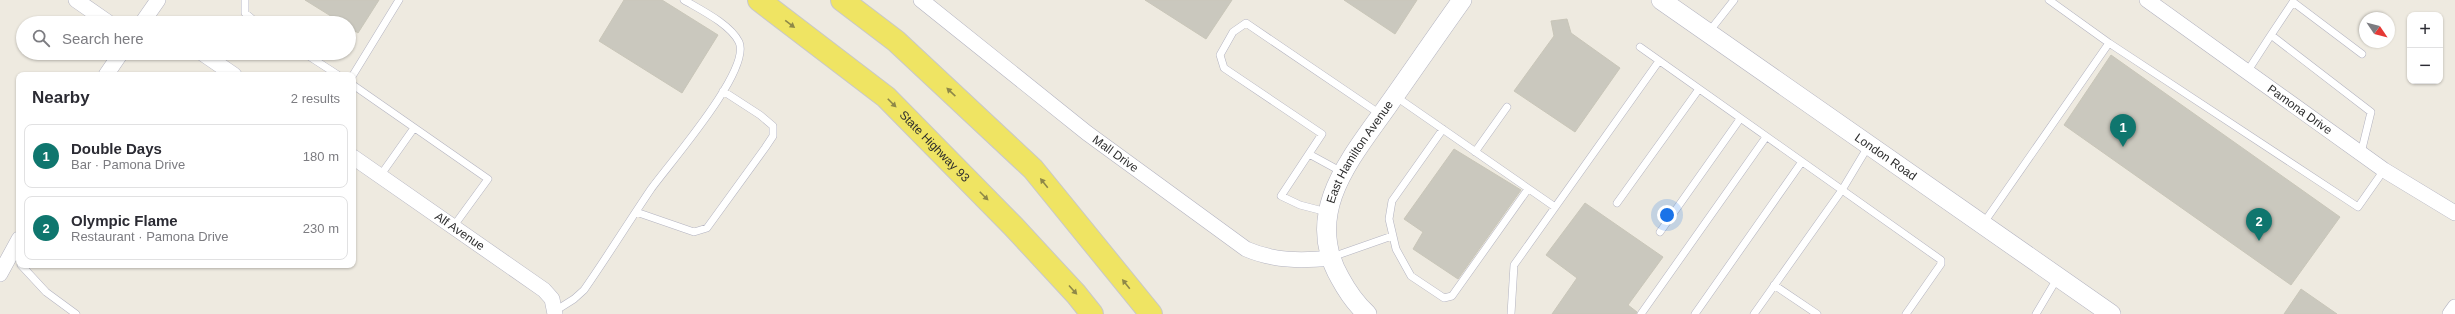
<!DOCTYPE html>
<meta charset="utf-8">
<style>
:root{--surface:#fff;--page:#f7f7f7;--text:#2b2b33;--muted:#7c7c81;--line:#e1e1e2;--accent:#0f766e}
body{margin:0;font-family:Arial,sans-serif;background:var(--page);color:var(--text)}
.controls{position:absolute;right:12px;top:12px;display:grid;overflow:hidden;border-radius:8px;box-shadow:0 1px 3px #0004}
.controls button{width:36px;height:36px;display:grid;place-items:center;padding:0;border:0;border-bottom:1px solid var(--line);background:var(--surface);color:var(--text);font:20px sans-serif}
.compass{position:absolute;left:2359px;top:12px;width:36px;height:36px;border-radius:50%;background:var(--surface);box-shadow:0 1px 3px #0004;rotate:125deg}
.you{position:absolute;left:1667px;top:215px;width:14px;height:14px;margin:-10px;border:3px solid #fff;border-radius:50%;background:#1a73e8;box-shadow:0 0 0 6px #1a73e833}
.badge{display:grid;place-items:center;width:26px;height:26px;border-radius:50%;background:var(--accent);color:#fff;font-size:13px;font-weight:700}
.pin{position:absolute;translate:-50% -33px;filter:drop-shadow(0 1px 2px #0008)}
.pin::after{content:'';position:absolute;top:21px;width:14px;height:12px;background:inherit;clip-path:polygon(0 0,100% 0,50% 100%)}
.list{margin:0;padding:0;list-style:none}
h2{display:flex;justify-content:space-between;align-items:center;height:52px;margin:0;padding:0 16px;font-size:17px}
h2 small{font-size:13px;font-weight:400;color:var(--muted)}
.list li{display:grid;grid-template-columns:26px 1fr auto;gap:12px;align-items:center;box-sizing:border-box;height:64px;margin:0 8px 8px;padding:0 8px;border:1px solid var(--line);border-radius:8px}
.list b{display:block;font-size:15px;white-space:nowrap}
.list p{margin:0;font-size:13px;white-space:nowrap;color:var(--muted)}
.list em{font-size:13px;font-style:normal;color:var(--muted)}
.icon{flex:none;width:22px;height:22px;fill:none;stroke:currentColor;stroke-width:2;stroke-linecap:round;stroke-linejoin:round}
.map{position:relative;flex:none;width:2455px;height:314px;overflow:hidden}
.search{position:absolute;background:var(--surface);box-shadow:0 1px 3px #0004;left:16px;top:16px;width:340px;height:44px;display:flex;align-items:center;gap:10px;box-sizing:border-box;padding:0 14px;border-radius:22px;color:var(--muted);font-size:15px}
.panel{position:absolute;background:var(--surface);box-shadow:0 1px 3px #0004;left:16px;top:72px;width:340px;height:196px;border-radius:8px}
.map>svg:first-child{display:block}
</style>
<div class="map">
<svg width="2455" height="314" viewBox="0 0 2455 314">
<rect width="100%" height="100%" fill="#eeeae0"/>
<path fill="#cac8be" stroke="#c9c6b9" d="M 305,0 L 379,0 L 358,33 L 349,27 L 349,23 L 342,23 Z
M 624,0 L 662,0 L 718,35 L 682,93 L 599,41 Z
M 1145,0 L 1232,0 L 1206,39 Z
M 1344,0 L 1417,0 L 1395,34 Z
M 1567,19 L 1571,33 L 1620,68 L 1575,132 L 1514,91 L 1554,36 L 1551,21 Z
M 2111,55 L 2340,217 L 2291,285 L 2064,125 Z
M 1454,149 L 1521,190 L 1458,279 L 1413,249 L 1423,232 L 1404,219 Z
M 1585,203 L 1663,257 L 1628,305 L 1637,312 L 1636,314 L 1552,314 L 1577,278 L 1546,255 Z
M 2301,289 L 2337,314 L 2284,314 Z"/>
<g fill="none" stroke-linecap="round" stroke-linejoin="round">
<defs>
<path id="service" d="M 245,0 L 245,13 L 257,23
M 2049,0 L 2109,43 L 2358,207 L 2384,170
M 1708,33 L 1734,0
M 1640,47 L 1941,260 L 1941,264 L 1906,314
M 304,53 L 338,75
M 2247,72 L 2271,35
M 353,75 L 399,0
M 353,85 L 488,179 L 453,227
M 1395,96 L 1555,207
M 1443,129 L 1392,201 L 1389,219 L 1396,249 L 1411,276 L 1444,298 L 1452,296 L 1528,189
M 1475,152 L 1507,107
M 2361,153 L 2371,112 L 2271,35 L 2293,2 L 2362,54
M 1309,154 L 1342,172
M 380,176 L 414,128
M 1617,203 L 1699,89
M 636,212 L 694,232 L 707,228 L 765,148 L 773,136 L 773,126 L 760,115 L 723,91
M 1327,212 L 1300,205 L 1281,196 L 1322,134 L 1224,68 L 1220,55 L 1233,32 L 1246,23 L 1380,114
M 1983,224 L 2109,43
M 1660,232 L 1740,119
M 1332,257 L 1392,236
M 21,265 L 46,292 L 76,314
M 1774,285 L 1817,314
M 555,311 L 574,299 L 584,290 C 607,257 628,223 651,189 C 668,165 752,70 739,42 C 730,24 701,10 684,0
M 1511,314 L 1514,265 L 1659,61
M 1641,314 L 1766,137
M 1695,314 L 1801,163
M 1754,314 L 1842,190 L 1869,145
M 2036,314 L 2058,277"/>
<g id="minor">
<path d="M 76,0 L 109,23"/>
<path id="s1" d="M 921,0 L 1087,133 L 1246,249 C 1274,261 1301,261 1331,258"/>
<path id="s2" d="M 2147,0 L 2384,170 L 2455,213"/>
<path d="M 142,23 L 158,0"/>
<path d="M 202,53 L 234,75"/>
<path d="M 106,75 L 121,53"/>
<path id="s3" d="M 353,157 L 544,290 L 552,299 L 555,314"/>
<path d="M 0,274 L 19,239"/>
<path d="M 2450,314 L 2455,307"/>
</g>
<g id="tertiary">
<path id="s4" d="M 1661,0 L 2111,314"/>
<path id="s5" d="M 1367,314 C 1356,304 1347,291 1340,278 C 1302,212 1352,157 1389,104 C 1413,70 1437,35 1462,0"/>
</g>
<g id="primary">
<path id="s6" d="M 759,0 L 886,97 L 1013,226 L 1076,294 L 1092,314"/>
<path d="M 842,0 L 896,41 L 1033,169 L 1151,314"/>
</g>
</defs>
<use href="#service" stroke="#b3b3c0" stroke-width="8"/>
<use href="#minor" stroke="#b3b3c0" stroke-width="16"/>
<use href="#tertiary" stroke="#b3b3c0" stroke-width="20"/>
<use href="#primary" stroke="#c8c8c8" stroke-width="24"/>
<use href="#service" stroke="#fff" stroke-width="7"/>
<use href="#minor" stroke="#fff" stroke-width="15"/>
<use href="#tertiary" stroke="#fff" stroke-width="19"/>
<use href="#primary" stroke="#efe463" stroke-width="22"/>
</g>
<defs><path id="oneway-solid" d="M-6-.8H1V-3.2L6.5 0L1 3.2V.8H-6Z"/></defs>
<g fill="#8e8848">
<use href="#oneway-solid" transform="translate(790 24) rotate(37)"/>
<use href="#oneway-solid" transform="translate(951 92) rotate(-137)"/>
<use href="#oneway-solid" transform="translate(892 103) rotate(45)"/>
<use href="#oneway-solid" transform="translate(1044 183) rotate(-129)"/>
<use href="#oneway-solid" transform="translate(984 196) rotate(45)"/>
<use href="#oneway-solid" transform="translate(1126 284) rotate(-129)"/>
<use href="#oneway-solid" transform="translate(1073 290) rotate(48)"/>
</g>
<g text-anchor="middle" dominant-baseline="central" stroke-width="3.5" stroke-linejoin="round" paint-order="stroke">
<g font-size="12" fill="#2d2d2d" stroke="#fff">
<text stroke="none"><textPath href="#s2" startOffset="188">Pamona Drive</textPath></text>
<text stroke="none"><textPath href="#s6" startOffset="229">State Highway 93</textPath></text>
<text stroke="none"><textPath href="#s1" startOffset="248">Mall Drive</textPath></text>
<text stroke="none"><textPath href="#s5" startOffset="182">East Hamilton Avenue</textPath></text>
<text stroke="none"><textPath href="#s4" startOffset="274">London Road</textPath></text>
<text stroke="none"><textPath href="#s3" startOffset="130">Alf Avenue</textPath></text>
</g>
</g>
</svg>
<div class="controls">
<button>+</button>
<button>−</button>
</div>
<svg class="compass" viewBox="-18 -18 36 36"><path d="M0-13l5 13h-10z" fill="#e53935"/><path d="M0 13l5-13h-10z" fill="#7c7c81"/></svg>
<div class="you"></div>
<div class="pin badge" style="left:2123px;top:147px">1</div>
<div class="pin badge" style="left:2259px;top:241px">2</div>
<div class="search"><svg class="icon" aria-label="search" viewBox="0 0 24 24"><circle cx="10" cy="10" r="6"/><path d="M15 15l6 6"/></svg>Search here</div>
<section class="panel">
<h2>Nearby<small>2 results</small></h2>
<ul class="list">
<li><span class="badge">1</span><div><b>Double Days</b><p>Bar · Pamona Drive</p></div><em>180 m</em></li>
<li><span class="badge">2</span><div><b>Olympic Flame</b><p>Restaurant · Pamona Drive</p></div><em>230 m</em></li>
</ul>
</section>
</div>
